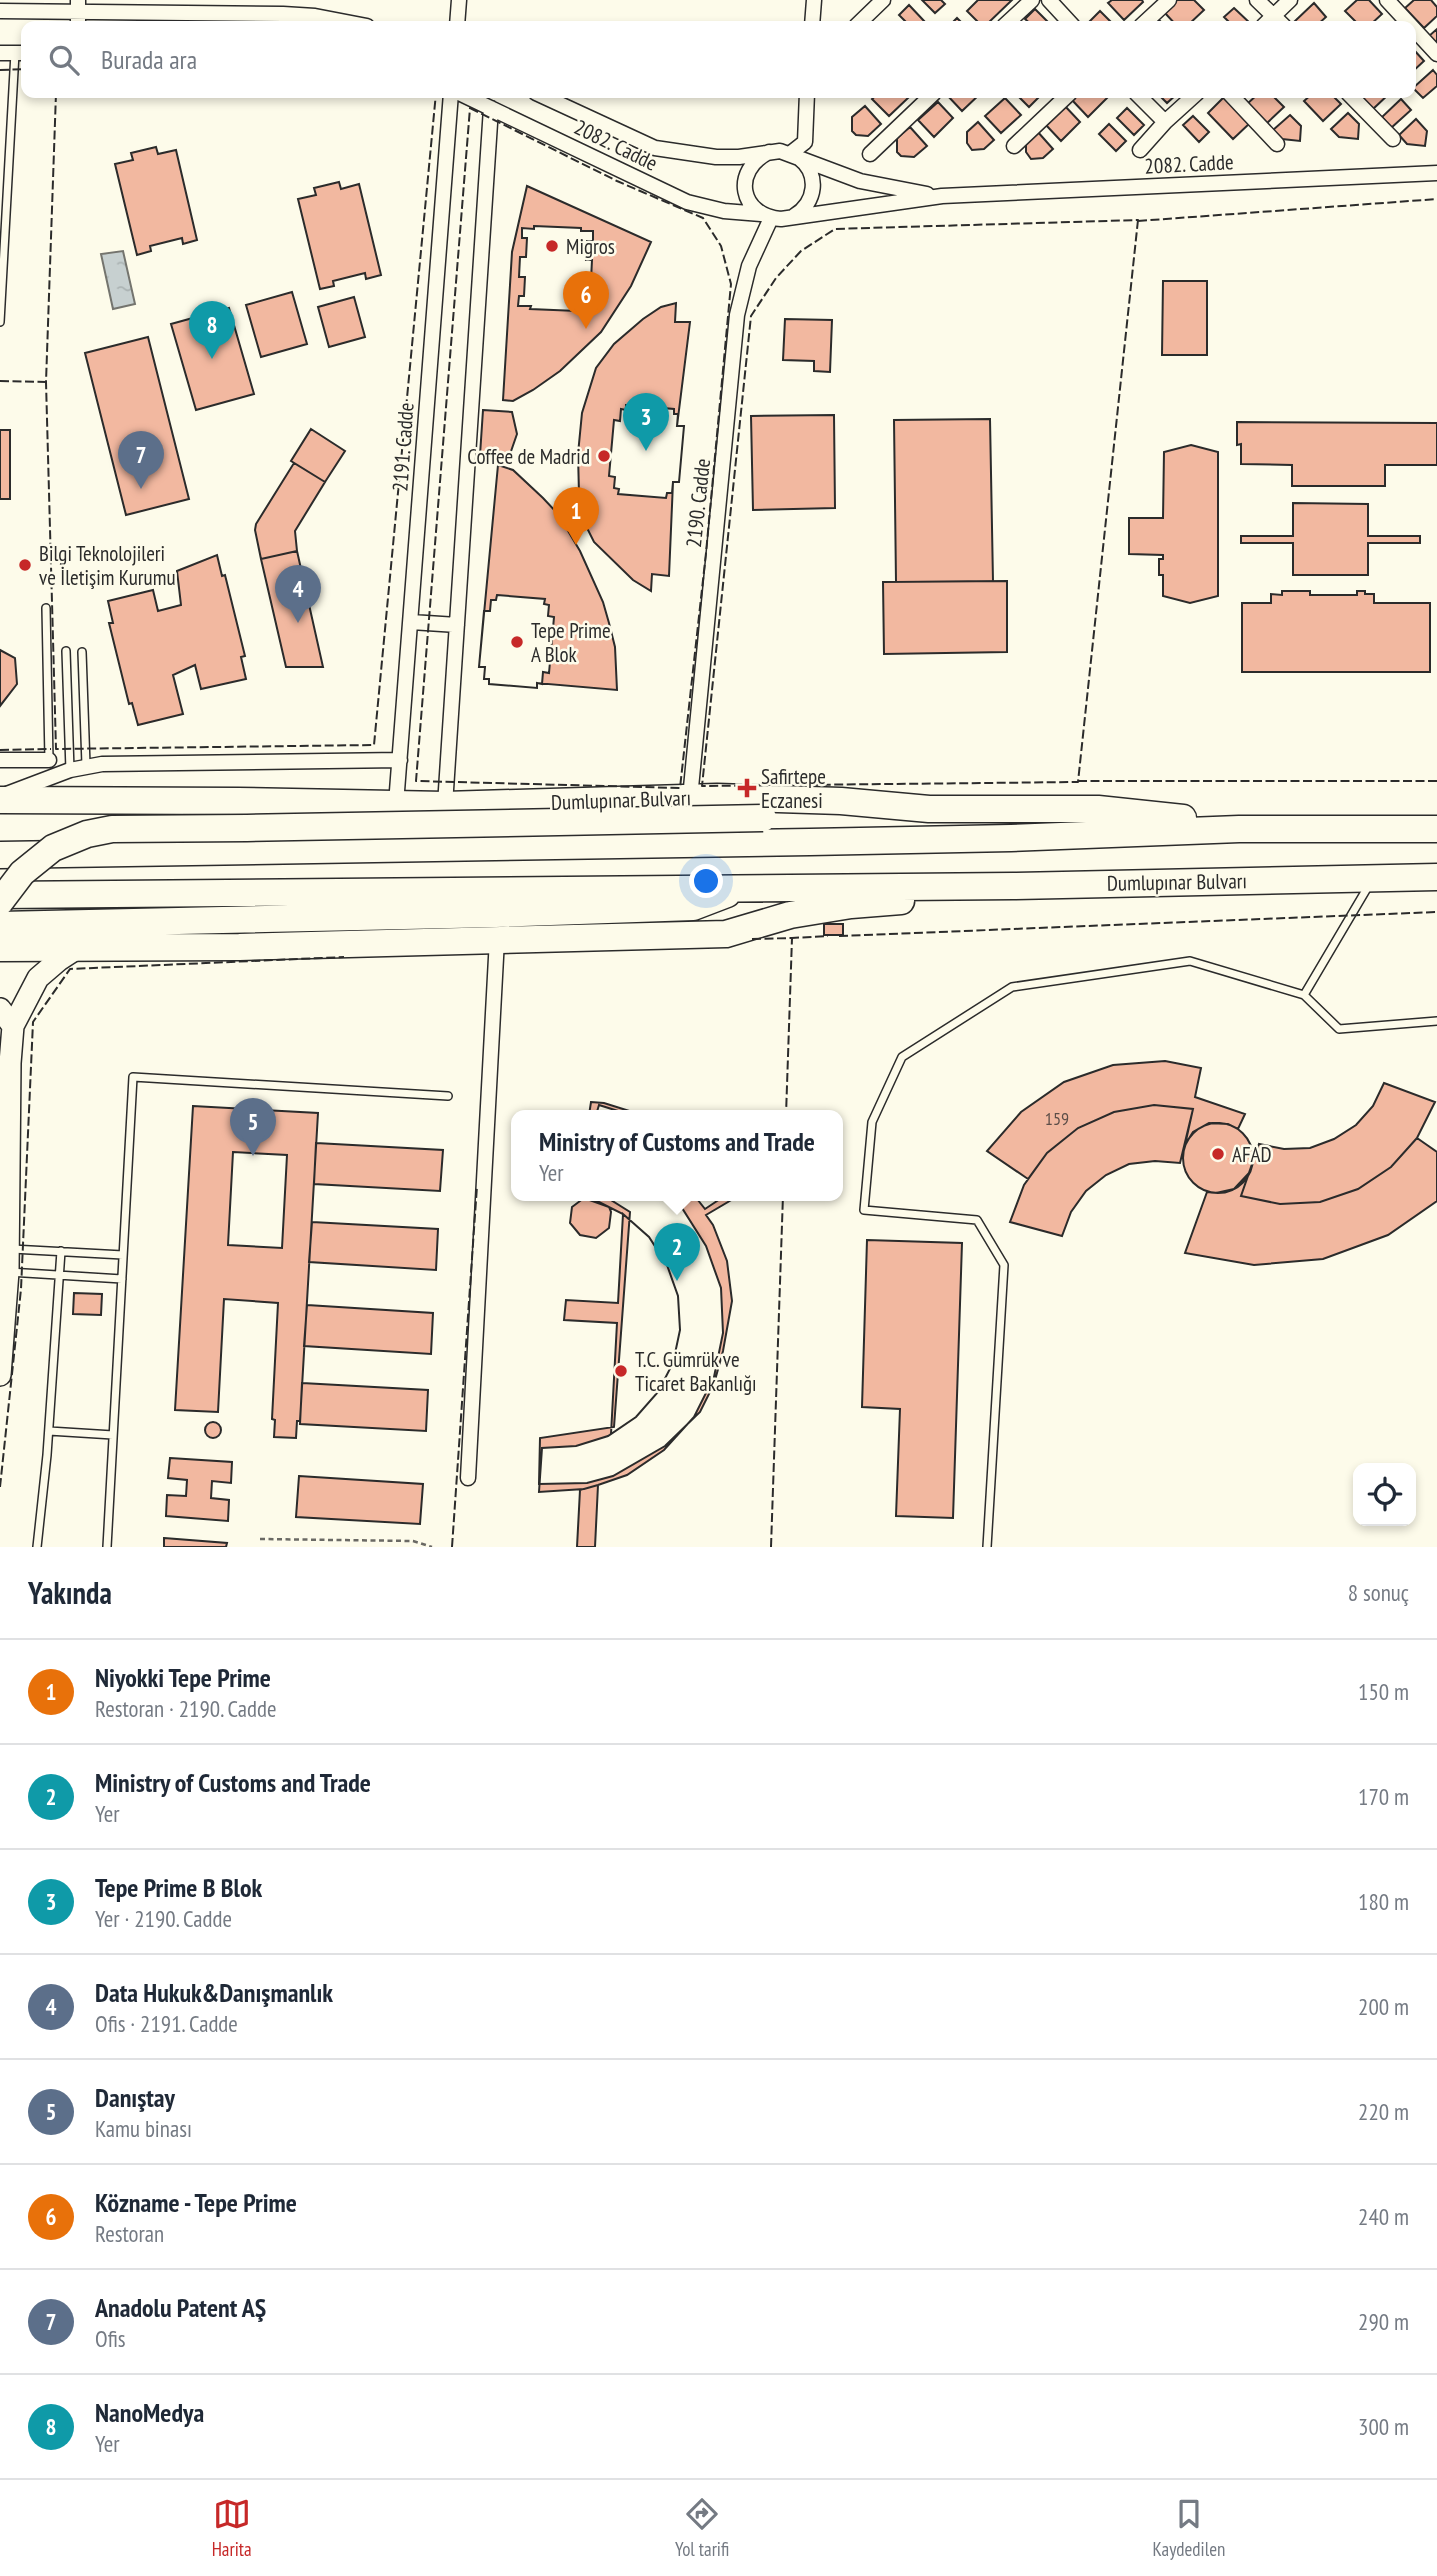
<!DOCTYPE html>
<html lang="tr">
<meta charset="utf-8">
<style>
:root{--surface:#fff;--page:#f6f6f7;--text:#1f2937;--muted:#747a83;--line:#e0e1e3;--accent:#c62828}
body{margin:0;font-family:"PT Sans Narrow",sans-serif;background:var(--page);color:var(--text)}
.controls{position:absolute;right:21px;bottom:21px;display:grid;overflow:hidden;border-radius:14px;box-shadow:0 4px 10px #0003}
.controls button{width:63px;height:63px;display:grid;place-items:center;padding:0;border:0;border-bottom:2px solid var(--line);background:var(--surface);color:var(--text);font:35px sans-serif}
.you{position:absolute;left:707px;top:882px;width:24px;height:24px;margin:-18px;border:5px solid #fff;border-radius:50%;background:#1a73e8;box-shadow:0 0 0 10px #1a73e833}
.badge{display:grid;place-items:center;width:46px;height:46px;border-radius:50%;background:var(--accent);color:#fff;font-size:23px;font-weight:700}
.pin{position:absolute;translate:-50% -58px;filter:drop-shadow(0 2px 4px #0008)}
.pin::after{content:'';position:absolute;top:37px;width:24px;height:21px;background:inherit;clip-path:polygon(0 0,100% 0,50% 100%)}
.popup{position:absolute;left:511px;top:1110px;width:332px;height:91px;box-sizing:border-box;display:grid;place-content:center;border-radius:14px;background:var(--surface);filter:drop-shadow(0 2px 5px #0005);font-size:23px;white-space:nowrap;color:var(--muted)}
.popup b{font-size:26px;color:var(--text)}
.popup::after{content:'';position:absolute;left:50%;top:100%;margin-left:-14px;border:14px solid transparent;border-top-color:var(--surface)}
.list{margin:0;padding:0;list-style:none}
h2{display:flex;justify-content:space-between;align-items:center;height:91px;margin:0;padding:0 28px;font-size:30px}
h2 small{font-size:23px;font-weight:400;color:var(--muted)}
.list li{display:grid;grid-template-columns:46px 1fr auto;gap:21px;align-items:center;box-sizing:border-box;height:105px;padding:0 28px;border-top:2px solid var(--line)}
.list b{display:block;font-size:26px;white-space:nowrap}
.list p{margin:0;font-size:23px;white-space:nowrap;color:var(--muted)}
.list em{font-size:23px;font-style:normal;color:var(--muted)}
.icon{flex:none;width:38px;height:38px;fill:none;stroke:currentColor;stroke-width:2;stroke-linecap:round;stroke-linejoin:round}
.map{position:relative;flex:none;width:1437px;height:1547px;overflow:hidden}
.search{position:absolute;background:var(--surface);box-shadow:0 4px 10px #0003;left:21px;right:21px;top:21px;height:77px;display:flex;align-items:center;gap:18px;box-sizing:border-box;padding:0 24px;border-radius:14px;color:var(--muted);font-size:26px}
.sheet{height:931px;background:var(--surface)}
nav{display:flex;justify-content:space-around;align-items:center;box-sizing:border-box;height:98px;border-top:2px solid var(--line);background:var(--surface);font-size:19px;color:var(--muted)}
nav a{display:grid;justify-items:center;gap:4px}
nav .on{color:var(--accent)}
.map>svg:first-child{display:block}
</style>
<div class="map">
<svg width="1437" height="1547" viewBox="0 0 1437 1547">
<defs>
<pattern id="water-ripples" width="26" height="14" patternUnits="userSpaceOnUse" patternTransform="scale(1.75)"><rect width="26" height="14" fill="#c7d0d0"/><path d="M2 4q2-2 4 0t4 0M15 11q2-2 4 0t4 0" fill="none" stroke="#abb3b3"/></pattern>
</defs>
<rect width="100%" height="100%" fill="#fdfbea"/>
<path fill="url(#water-ripples)" stroke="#74746e" stroke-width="2" d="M 123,251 L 135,304 L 113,309 L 101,254 Z"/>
<path fill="#f2b8a0" stroke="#2b2b2b" stroke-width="2" fill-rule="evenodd" d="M 922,0 L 941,0 L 945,4 L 935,13 Z
M 978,0 L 1012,0 L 985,26 L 982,26 L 967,11 Z
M 1112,0 L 1142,0 L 1143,2 L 1124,20 L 1108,3 Z
M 1176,0 L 1194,0 L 1204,10 L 1187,26 L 1177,26 L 1164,12 Z
M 1357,0 L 1369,0 L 1382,14 L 1369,26 L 1360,26 L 1345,11 Z
M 1414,0 L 1431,0 L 1437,7 L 1437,16 L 1424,28 L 1405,8 Z
M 1314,3 L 1326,17 L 1316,26 L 1300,26 L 1295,21 Z
M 909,5 L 925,22 L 920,26 L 910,26 L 899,15 Z
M 1234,8 L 1251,24 L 1249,26 L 1233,26 L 1224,17 Z
M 1035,9 L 1052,26 L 1033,26 L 1025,19 Z
M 1100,11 L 1115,26 L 1095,26 L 1090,21 Z
M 957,18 L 965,26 L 949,26 Z
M 1158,19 L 1165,26 L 1151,26 Z
M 1437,29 L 1437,45 L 1429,36 Z
M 1414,50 L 1424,61 L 1411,73 L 1411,54 Z
M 1433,70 L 1437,75 L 1437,86 L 1423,98 L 1413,88 Z
M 879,93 L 903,93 L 908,98 L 889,116 L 872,99 Z
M 947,93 L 981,93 L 962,111 L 946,94 Z
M 1015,93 L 1043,93 L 1029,107 Z
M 1080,93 L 1102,93 L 1107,98 L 1088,117 L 1072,100 Z
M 1157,93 L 1178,93 L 1167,103 Z
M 1259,93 L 1270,93 L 1284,107 L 1266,124 L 1247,104 Z
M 1313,93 L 1330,93 L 1341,104 L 1323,121 L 1304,101 Z
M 1369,93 L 1390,93 L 1373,109 L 1363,98 Z
M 1225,96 L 1250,123 L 1233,139 L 1208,113 Z
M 1005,98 L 1021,115 L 1001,133 L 985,116 Z
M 1401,99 L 1411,110 L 1391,128 L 1382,117 Z
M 938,102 L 953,118 L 934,137 L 918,120 Z
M 1064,105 L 1080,122 L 1061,141 L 1045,124 Z
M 865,106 L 881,124 L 868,136 L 856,135 L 852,131 L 852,117 Z
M 1127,108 L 1144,125 L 1134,135 L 1117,118 Z
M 1348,113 L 1359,124 L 1358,139 L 1339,137 L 1331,129 Z
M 1290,115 L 1301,126 L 1300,141 L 1282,139 L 1273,130 Z
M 1193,116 L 1209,132 L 1199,142 L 1183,125 Z
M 1416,119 L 1427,131 L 1425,146 L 1407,144 L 1399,135 Z
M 978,122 L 994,140 L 984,149 L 972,150 L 967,143 L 967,132 Z
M 1109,124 L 1126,141 L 1116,151 L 1099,134 Z
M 910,127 L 927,146 L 914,157 L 901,156 L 897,152 L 897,138 Z
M 1037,131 L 1053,149 L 1043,158 L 1031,159 L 1026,152 L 1026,141 Z
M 156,147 L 158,154 L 176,150 L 197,240 L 183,244 L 182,238 L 150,246 L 151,251 L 137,255 L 115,164 L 133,160 L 131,153 Z
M 339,182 L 341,189 L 359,184 L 381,275 L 366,279 L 365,273 L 333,281 L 334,286 L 320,289 L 298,199 L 316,195 L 314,188 Z
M 527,186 L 651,242 L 631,286 L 601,332 L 560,371 L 533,390 L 513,401 L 503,400 L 512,252 Z
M 534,226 L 581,228 L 581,231 L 593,231 L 593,241 L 587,241 L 586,260 L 592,260 L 591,280 L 585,280 L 584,299 L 590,299 L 590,309 L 577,308 L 577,311 L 530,309 L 531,306 L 518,306 L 519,296 L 524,296 L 525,277 L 519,277 L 520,257 L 526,257 L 527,238 L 522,238 L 522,228 L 534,229 Z
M 1163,281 L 1207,281 L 1207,355 L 1162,355 Z
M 292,292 L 307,344 L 261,357 L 246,305 Z
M 354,297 L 365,337 L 329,347 L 318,307 Z
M 676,303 L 675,322 L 690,322 L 677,426 L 684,426 L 679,482 L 673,482 L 669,576 L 652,574 L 651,591 L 633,580 L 594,542 L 585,524 L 579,494 L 578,454 L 582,413 L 596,368 L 614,344 L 643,319 L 661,307 Z
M 229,308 L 254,394 L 196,410 L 171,324 Z
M 785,319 L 832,320 L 830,372 L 814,371 L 814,361 L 783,360 Z
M 148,337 L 189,499 L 126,515 L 85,353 Z
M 626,405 L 674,409 L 674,414 L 678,414 L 677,426 L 684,426 L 679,482 L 673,482 L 672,493 L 667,493 L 666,498 L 618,494 L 619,489 L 614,488 L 615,477 L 609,476 L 614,420 L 620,421 L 621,409 L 626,410 Z
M 483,410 L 512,412 L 517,434 L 509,457 L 480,455 Z
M 834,415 L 835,508 L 753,510 L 751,416 Z
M 990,419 L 993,581 L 896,582 L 894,420 Z
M 1237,422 L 1437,423 L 1437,465 L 1385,465 L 1385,486 L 1292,486 L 1292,465 L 1241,464 L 1241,444 L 1237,445 Z
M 311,429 L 345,451 L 325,482 L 291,461 Z
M 0,430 L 10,430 L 10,499 L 0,499 Z
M 1191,445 L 1218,452 L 1218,596 L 1190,603 L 1163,596 L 1163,575 L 1159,575 L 1159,559 L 1163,559 L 1163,555 L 1129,554 L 1129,518 L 1163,518 L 1164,452 Z
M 294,463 L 325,482 L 295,531 L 297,551 L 261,559 L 255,530 L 256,524 Z
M 498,465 L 513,470 L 543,498 L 558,514 L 580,551 L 603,602 L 609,623 L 615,647 L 617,690 L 537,683 L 537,688 L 489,684 L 489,679 L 484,679 L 485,667 L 479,667 Z
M 1293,503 L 1368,504 L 1368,536 L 1420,536 L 1420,543 L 1368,543 L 1368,575 L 1293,575 L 1293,543 L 1241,543 L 1241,536 L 1293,536 Z
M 297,551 L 323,667 L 286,667 L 261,559 Z
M 217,555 L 222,576 L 225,575 L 245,656 L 241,657 L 246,679 L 201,689 L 195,665 L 173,675 L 183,714 L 138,725 L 132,703 L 129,704 L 109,623 L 113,623 L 108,601 L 153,590 L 158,611 L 181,605 L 177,571 Z
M 1007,581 L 1007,652 L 884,654 L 883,582 Z
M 1282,591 L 1310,591 L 1310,595 L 1357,595 L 1357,591 L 1365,591 L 1365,594 L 1374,594 L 1374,603 L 1430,603 L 1430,672 L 1242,672 L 1242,603 L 1271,603 L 1271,594 L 1282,595 Z
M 497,595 L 545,599 L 544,604 L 549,605 L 548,616 L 554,617 L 549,673 L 543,672 L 542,684 L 537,683 L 537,688 L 489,684 L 489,679 L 484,679 L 485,667 L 479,667 L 484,611 L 490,611 L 491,600 L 496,600 Z
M 0,650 L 15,658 L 17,684 L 0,706 Z
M 824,924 L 843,924 L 843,935 L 824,935 Z
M 1165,1061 L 1201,1068 L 1195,1097 L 1245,1114 L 1238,1129 L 1228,1124 L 1209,1123 L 1193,1132 L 1185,1145 L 1193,1109 L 1154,1105 L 1114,1112 L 1078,1128 L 1047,1153 L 1028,1179 L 987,1151 L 1021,1112 L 1064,1082 L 1113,1065 Z
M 1384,1083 L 1435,1102 L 1417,1138 L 1391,1167 L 1358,1189 L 1320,1202 L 1280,1204 L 1241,1196 L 1259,1144 L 1284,1149 L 1310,1148 L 1334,1139 L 1356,1125 L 1373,1106 Z
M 591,1102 L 604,1103 L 642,1115 L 589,1115 Z
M 599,1105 L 618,1111 L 628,1115 L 596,1115 Z
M 1154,1105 L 1193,1109 L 1180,1163 L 1155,1161 L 1129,1164 L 1106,1175 L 1086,1191 L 1071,1212 L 1062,1236 L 1010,1222 L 1024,1185 L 1047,1153 L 1078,1128 L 1114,1112 Z
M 193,1106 L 318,1113 L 300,1421 L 297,1421 L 296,1438 L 274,1437 L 275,1420 L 272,1419 L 278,1303 L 224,1299 L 218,1412 L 175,1410 ZM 233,1152 L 287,1155 L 282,1248 L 228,1245 Z
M1183 1158a35 35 0 1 1 70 0a35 35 0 1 1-70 0Z
M 1417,1138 L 1437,1152 L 1437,1201 L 1388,1235 L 1323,1259 L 1254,1265 L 1185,1253 L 1207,1192 L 1216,1193 L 1234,1189 L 1249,1173 L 1241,1196 L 1280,1204 L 1320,1202 L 1358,1189 L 1391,1167 Z
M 316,1143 L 443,1150 L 440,1191 L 314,1184 Z
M 573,1195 L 667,1195 L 682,1208 L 706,1246 L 721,1288 L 723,1333 L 714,1377 L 694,1417 L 664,1450 L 627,1475 L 598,1485 L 584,1489 L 539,1492 L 542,1448 L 576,1446 L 608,1436 L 636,1417 L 658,1392 L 673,1363 L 680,1330 L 678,1296 L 667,1265 L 649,1237 L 623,1214 L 597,1201 Z
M 603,1195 L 730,1195 L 733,1199 L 706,1215 L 713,1225 L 727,1261 L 732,1301 L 723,1351 L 714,1384 L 700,1412 L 665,1446 L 613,1476 L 587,1483 L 539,1484 L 540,1438 L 614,1427 L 630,1212 Z
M 694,1195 L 726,1195 L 705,1209 Z
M 584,1198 L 609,1207 L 611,1212 L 609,1228 L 596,1238 L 580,1235 L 570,1223 L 572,1207 Z
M 623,1214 L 649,1237 L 667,1265 L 678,1296 L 680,1330 L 673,1363 L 658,1392 L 636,1417 L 611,1434 L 617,1323 L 564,1320 L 566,1300 L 618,1303 Z
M 312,1222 L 438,1229 L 436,1270 L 309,1262 Z
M 867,1240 L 962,1243 L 953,1518 L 896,1516 L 900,1409 L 862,1407 Z
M 74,1293 L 102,1294 L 101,1315 L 73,1314 Z
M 307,1305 L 433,1313 L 431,1354 L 304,1346 Z
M 302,1383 L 428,1390 L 426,1431 L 300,1424 Z
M205 1430a8 8 0 1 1 16 0a8 8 0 1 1-16 0Z
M 170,1458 L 232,1462 L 231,1483 L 212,1481 L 211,1498 L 229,1500 L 228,1521 L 166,1516 L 167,1495 L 186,1496 L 187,1480 L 168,1478 Z
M 299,1476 L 423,1484 L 420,1524 L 296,1517 Z
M 598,1485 L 595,1547 L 577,1547 L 580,1490 Z
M 164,1538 L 227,1543 L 226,1547 L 164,1547 Z"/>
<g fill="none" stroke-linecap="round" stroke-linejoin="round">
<defs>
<path id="lane" d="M 0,322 L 15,53
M 46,608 L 49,760
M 66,651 L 70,770
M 82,652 L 86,765
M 1304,995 L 1369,885
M 12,1249 L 123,1255
M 9,1272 L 122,1279
M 49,1431 L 113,1435
M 37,1547 L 47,1455 L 61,1251
M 107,1547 L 133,1077 L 448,1096
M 987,1547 L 1004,1265 L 977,1220 L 864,1210 L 872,1122 L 902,1057 L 1012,987 L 1190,961 L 1304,995 L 1339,1029 L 1437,1021"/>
<path id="street" d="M 1049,0 L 1073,26
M 1257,0 L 1284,26
M 1387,0 L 1437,54
M 0,11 L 283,14 L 315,16 L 367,26
M 78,26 L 78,0
M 457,26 L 459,0
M 812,26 L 814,0
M 856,26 L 883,0
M 1004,26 L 1032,0
M 1141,26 L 1169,0
M 1263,26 L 1290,0
M 0,53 L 26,53
M 459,93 L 687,202 L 724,211 L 761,214
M 536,93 L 655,148 L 716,157 L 739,157 L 780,151 L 860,181 L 927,194
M 1136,93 L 1165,122
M 1229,93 L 1277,144
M 1348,93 L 1393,139
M 1014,146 L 1070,93
M 1140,150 L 1165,122 L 1197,93
M 769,152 C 731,171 740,216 781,219 L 942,196 L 1437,173
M 791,153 L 805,142 L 807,93
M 870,154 L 934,93
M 794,216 C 816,203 820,174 799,158
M 411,622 L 457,625
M 0,760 L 49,760
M 4,795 L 70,770 L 102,764 L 400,760
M 690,798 L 737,315 L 749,266 L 771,218
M 396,804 L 451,93
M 445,805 L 491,108
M 468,1478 L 497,939"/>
<path id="secondary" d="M 0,1009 L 13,1026
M 0,1375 L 8,1272 L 10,1063 L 13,1026 L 38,978 L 59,960 L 79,947"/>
<path id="highway" d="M 0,800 L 238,801 L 445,805 L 717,797 L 841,801 L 929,809 L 1098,809 L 1183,818
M 0,855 L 810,842 L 1011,838 L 1239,829 L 1437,829
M 0,895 L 1013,886 L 1437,877
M 0,925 L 496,914 L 693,907 L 727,894
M 0,948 L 239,947 L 726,934 L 790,915 L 851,905 L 901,901"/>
</defs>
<use href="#lane" stroke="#2b2b2b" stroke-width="10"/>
<use href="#street" stroke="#2b2b2b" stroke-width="17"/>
<use href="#secondary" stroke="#2b2b2b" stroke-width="24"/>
<use href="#highway" stroke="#2b2b2b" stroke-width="29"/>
<path stroke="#6a6964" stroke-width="2.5" stroke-dasharray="5 3.5" stroke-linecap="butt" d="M 260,1539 L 413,1541 L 432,1547"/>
<use href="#lane" stroke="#fdfbea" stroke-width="7"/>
<use href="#street" stroke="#fdfbea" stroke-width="14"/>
<use href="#secondary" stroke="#fdfbea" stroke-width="21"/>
<use href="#highway" stroke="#fdfbea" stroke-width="26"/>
<defs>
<path id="highway-bridge" d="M 0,902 L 22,873 L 53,848 L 87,834 L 112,829 L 247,828 L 763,818"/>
</defs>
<use href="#highway-bridge" stroke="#2b2b2b" stroke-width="29" stroke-linecap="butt"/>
<use href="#highway-bridge" stroke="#fdfbea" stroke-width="26"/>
<path stroke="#2b2b2b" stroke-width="2" stroke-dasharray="9 3.5" stroke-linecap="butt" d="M 0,70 L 26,69
M 56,93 L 46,382 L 56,749 L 374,745 L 436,93
M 470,108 L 617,181 L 703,218 L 721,246 L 731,284 L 706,553 L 680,788 L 416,781 Z
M 1138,220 L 1078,782 L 702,786 L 751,316 L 776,278 L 801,251 L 835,229 Z
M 1138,221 L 1437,199
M 0,381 L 46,382
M 0,750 L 51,749
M 1078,781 L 1437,781
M 839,936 L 1437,912
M 752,939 L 792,938 L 786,1115
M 792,940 L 792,938 L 828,936
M 0,1487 L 21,1289 L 33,1022 L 70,969 L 344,957
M 452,1547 L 477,1186
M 771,1547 L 783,1195"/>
</g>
<g fill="#c62828" stroke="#fdfbea" stroke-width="2.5">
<circle cx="552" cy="246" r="7"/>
<circle cx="604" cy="456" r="7"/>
<circle cx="25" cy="565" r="7"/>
<circle cx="517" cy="642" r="7"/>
<path d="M743.5 777.5h7v7h7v7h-7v7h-7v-7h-7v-7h7z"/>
<circle cx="1218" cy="1154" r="7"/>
<circle cx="621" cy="1371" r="7"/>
</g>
<g text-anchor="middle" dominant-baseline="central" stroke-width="5" stroke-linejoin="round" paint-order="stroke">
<g font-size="18" fill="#5d4e48">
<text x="1057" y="1118">159</text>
</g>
<g font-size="21" fill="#2b2b2b" stroke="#fdfbea">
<text transform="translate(616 145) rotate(26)">2082. Cadde</text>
<text transform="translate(1189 164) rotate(-3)">2082. Cadde</text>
<text transform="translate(403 447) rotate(-86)">2191. Cadde</text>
<text transform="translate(698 503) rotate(-84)">2190. Cadde</text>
<text transform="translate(621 800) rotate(-2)">Dumlupınar Bulvarı</text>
<text transform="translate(1177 882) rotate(-1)">Dumlupınar Bulvarı</text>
</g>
<g font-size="21" fill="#2b2b2b" stroke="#fdfbea" text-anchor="start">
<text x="566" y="246">Migros</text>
<text x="590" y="456" text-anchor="end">Coffee de Madrid</text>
<text x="39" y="553">Bilgi Teknolojileri<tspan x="39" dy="24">ve İletişim Kurumu</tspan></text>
<text x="531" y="630">Tepe Prime<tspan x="531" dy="24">A Blok</tspan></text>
<text x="761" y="776">Safirtepe<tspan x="761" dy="24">Eczanesi</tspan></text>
<text x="1232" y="1154">AFAD</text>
<text x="635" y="1359">T.C. Gümrük ve<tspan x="635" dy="24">Ticaret Bakanlığı</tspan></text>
</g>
</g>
</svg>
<div class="controls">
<button><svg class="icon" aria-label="locate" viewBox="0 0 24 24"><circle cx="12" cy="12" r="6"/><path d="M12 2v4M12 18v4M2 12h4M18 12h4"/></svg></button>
</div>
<div class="you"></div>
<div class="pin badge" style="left:576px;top:545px;background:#e8710a">1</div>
<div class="pin badge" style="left:677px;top:1281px;background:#0f9aa8">2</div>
<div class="popup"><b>Ministry of Customs and Trade</b>Yer</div>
<div class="pin badge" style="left:646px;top:451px;background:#0f9aa8">3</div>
<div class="pin badge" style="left:298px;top:623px;background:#5c6f8a">4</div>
<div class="pin badge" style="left:253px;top:1156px;background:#5c6f8a">5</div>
<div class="pin badge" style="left:586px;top:329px;background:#e8710a">6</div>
<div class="pin badge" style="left:141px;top:489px;background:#5c6f8a">7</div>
<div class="pin badge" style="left:212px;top:359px;background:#0f9aa8">8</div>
<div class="search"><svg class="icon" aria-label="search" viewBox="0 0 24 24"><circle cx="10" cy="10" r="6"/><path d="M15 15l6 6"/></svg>Burada ara</div>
</div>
<section class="sheet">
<h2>Yakında<small>8 sonuç</small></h2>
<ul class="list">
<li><span class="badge" style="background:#e8710a">1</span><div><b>Niyokki Tepe Prime</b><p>Restoran · 2190. Cadde</p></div><em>150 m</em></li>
<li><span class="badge" style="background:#0f9aa8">2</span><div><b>Ministry of Customs and Trade</b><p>Yer</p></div><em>170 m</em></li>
<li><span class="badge" style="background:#0f9aa8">3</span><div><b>Tepe Prime B Blok</b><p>Yer · 2190. Cadde</p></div><em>180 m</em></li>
<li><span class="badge" style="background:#5c6f8a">4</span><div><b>Data Hukuk&amp;Danışmanlık</b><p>Ofis · 2191. Cadde</p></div><em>200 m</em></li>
<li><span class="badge" style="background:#5c6f8a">5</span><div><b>Danıştay</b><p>Kamu binası</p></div><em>220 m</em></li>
<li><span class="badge" style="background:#e8710a">6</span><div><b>Közname - Tepe Prime</b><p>Restoran</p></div><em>240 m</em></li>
<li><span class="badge" style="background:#5c6f8a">7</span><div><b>Anadolu Patent AŞ</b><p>Ofis</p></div><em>290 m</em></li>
<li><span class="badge" style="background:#0f9aa8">8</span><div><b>NanoMedya</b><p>Yer</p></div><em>300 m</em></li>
</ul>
</section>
<nav>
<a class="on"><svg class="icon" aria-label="map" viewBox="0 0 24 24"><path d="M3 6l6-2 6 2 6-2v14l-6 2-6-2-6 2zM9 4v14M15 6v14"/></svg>Harita</a>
<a><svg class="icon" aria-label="directions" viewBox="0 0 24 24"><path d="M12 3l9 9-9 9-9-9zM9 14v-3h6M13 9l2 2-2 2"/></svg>Yol tarifi</a>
<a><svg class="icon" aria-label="saved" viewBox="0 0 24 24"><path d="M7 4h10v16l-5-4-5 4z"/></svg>Kaydedilen</a>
</nav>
